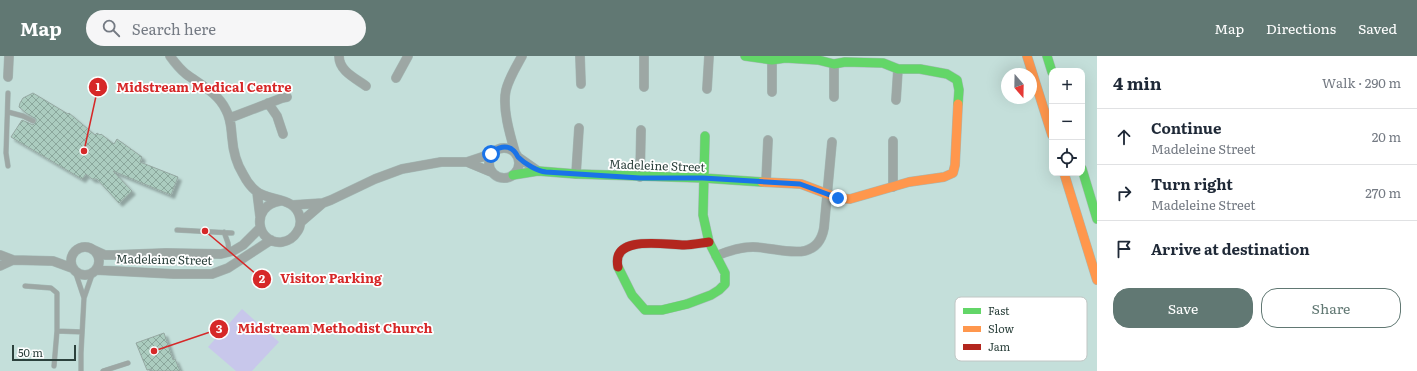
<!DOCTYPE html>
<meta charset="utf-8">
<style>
:root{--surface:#fff;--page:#f6f6f7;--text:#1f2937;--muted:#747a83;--line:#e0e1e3;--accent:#617873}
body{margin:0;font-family:Literata,serif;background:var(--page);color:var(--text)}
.controls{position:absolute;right:12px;top:12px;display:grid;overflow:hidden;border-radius:8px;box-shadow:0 4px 16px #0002}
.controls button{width:36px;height:36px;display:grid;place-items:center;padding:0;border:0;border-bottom:1px solid var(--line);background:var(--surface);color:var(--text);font:20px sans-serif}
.compass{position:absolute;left:1001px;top:12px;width:36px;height:36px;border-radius:50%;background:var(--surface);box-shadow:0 4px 16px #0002;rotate:160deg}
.scale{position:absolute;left:12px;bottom:10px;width:64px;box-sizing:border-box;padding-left:4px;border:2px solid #2c413c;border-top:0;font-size:11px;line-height:14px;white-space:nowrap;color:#2c413c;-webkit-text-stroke:3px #fff;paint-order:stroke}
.stop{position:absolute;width:12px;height:12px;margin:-9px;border:3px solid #1a73e8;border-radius:50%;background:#fff}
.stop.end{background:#1a73e8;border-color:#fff;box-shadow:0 1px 4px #0008}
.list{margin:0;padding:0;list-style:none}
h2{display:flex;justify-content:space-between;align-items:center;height:52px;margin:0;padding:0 16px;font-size:17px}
h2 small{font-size:13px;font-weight:400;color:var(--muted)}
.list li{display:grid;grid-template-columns:26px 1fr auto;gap:12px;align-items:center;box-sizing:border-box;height:56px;padding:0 16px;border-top:1px solid var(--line)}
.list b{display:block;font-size:15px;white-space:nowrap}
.list p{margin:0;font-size:13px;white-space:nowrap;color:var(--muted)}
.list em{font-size:13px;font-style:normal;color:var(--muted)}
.actions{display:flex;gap:8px;padding:12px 16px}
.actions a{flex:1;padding:9px 0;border:1px solid var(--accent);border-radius:16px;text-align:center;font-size:14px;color:var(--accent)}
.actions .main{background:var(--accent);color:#fff}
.icon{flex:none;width:22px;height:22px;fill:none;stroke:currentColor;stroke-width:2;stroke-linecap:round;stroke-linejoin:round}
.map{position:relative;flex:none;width:1097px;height:315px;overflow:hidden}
header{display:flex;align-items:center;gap:24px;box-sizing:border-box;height:56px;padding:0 20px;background:var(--accent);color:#fff}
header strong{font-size:19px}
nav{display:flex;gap:22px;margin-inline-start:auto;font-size:14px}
.search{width:280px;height:36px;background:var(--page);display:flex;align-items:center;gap:10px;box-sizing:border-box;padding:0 14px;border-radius:22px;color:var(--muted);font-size:15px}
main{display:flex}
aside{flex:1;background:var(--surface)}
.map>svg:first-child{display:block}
</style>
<header>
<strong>Map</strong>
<div class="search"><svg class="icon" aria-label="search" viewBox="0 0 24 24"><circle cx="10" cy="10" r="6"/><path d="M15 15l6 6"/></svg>Search here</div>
<nav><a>Map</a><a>Directions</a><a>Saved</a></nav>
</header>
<main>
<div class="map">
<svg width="1097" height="315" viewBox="0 0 1097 315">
<defs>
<pattern id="building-cross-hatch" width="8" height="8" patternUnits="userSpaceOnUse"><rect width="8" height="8" fill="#abccbf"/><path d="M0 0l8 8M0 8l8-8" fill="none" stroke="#8ba79c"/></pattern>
<filter id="shadow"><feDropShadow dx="3.5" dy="3.5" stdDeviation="1" flood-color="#0004"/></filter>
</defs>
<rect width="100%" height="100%" fill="#c4dfda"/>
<path fill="#c8c7eb" d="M 242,253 L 279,286 L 252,315 L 236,315 L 208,291 Z"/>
<path fill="url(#building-cross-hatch)" stroke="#95a8a2" filter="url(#shadow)" d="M 33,37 L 68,58 L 69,57 L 95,79 L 97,77 L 100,79 L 101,78 L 114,88 L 117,83 L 142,101 L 140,106 L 178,121 L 171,139 L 113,115 L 132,135 L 119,147 L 97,123 L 92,123 L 86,118 L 82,123 L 11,81 L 22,64 L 33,69 L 36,66 L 36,63 L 26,57 L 19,51 L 20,47 L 23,42 Z
M 164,277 L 173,304 L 175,303 L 180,315 L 152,315 L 151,313 L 147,314 L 136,287 Z"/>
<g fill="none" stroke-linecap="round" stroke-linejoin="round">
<defs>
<path id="lane" d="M 8,37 L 6,97 L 8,110
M 8,56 L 23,60 L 33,65
M 177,174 L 232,177
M 224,176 L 228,187 L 229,196
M 75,215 L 84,242
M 25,230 L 51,232 L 57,237 L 57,275 L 54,310
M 57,275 L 82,276
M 81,315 L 81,297 L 84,242 L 93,216
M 103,315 L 128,307"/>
<path id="street" d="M 170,0 C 175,7 180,13 186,18 C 201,29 218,37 226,54 C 231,63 231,71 232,81 C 233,94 236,107 243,118 C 246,124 251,131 256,135 C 269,146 296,140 300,162 C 301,167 300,172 297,176 C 294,181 288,185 282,186 C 257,189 249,150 280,145
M 339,0 C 339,15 355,22 366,30
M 580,0 L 581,28
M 8,21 L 9,0
M 396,22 L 408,0
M 644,31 L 644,0
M 707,33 L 709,0
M 772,36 L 772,4
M 834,41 L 834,8
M 896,44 L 898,13
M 268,47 L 277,60 L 283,78
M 230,62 L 282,42 L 287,41
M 893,85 L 893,131
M489 107a15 15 0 1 1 30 0a15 15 0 1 1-30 0Z
M 515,96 C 510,79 502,52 506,34 C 509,22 516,11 522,0
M 518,101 L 538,115
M 467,106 L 491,116
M 576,118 L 579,72
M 640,121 L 641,74
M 766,126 L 768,84
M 257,136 L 260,160
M 293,149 L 323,147 L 331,144 L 375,123 L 402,113 L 441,106 L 467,106 L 491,98
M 301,166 L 323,147
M71 205a14 14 0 1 1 28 0a14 14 0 1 1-28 0Z
M 94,194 L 105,199 L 113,199 L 166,197 L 221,198 L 233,195 L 243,189 L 260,172
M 0,199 L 13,204 L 53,205 L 72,212
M 716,200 C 728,195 740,191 753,191 C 778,191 817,210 824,172 L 832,86
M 0,210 L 13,204
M 96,214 L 174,218 L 212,218 L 228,212 L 271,184"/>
<path id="fast" d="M 745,0 L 772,4 L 785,2 L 818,4 L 834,8 L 845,6 L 883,7 L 898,13 L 920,13 L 947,18 L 957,24 L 959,34 L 958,48
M 1047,0 L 1052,16
M 1082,113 L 1097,163
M 513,119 L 538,115 L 576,118 L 703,122 L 762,126
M 618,211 L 632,239 L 645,254 L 662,254 L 687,248 L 711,239 L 719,234 L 725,228 L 725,217 L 709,186 L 703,159 L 705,80"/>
<path id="slow" d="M 1027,0 L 1052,79
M 1064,117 L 1097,224
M 762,126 L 801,128 L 838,142 L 850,143 L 909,126 L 944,121 L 953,117 L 955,109 L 958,48"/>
<path id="jam" d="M 618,211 C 611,178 666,189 684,189 C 692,189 701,187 709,186"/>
</defs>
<use href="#lane" stroke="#a5bab6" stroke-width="5.5"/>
<use href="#street" stroke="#a5bab6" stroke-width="10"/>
<use href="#fast" stroke="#a5bab6" stroke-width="10"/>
<use href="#slow" stroke="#a5bab6" stroke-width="10"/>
<use href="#jam" stroke="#a5bab6" stroke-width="10"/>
<use href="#lane" stroke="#9da7a4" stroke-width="4.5"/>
<use href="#street" stroke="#9da7a4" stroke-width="9"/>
<use href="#fast" stroke="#63d668" stroke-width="9"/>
<use href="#slow" stroke="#ff974d" stroke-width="9"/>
<use href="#jam" stroke="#b3261e" stroke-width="9"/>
</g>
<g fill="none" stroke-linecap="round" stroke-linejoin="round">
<path stroke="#1a73e8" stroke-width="5" d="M 491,98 C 497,91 507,88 514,95 C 516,97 517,99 518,101 C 525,108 537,115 546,116 L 640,122 L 703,122 L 800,128 L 838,142"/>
</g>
<g text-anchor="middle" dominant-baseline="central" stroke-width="3.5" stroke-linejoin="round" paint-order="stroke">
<g font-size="12" fill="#2c413c" stroke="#fff">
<text transform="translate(657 109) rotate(2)">Madeleine Street</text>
<text transform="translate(164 203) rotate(1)">Madeleine Street</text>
</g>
</g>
<rect x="955" y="241" width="132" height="64" rx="6" fill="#fff" stroke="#c0c6c4" stroke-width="1"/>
<rect x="963" y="252" width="18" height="6" fill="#63d668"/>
<rect x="963" y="270" width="18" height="6" fill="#ff974d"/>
<rect x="963" y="288" width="18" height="6" fill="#b3261e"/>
<g font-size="11" fill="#2c413c">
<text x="988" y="259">Fast</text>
<text x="988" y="277">Slow</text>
<text x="988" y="295">Jam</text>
</g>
<path fill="none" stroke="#d62828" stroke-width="1.5" d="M84 95L98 31M205 175L262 223M154 295L219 273"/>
<g fill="#d62828" stroke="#fff" stroke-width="1.5">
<circle cx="84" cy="95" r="4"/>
<circle cx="205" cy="175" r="4"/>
<circle cx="154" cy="295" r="4"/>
<circle cx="98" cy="31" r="10"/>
<circle cx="262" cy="223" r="10"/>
<circle cx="219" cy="273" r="10"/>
</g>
<g font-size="12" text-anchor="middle" font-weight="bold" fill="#fff">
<text x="98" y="35">1</text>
<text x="262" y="227">2</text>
<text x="219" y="277">3</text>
</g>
<g font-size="13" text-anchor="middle" font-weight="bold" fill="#d62828" stroke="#fff" stroke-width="3.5" stroke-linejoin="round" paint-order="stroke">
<text x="204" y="36">Midstream Medical Centre</text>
<text x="331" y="227">Visitor Parking</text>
<text x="335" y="277">Midstream Methodist Church</text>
</g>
</svg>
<div class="controls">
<button>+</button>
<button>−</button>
<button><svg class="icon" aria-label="locate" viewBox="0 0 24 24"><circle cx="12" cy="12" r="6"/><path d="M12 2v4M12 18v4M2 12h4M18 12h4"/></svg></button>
</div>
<svg class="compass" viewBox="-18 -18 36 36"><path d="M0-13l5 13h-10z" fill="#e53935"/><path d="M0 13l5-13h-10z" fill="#747a83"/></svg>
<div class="scale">50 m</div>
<div class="stop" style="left:491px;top:98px"></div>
<div class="stop end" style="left:838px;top:142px"></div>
</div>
<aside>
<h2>4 min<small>Walk · 290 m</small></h2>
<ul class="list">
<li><svg class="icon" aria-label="ahead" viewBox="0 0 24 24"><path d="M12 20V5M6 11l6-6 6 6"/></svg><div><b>Continue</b><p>Madeleine Street</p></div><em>20 m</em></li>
<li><svg class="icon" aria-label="right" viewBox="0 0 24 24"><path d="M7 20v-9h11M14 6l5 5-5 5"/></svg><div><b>Turn right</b><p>Madeleine Street</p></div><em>270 m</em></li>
<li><svg class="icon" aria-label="arrive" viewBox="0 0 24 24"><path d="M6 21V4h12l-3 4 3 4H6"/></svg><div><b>Arrive at destination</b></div></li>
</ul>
<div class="actions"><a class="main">Save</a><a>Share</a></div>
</aside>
</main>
